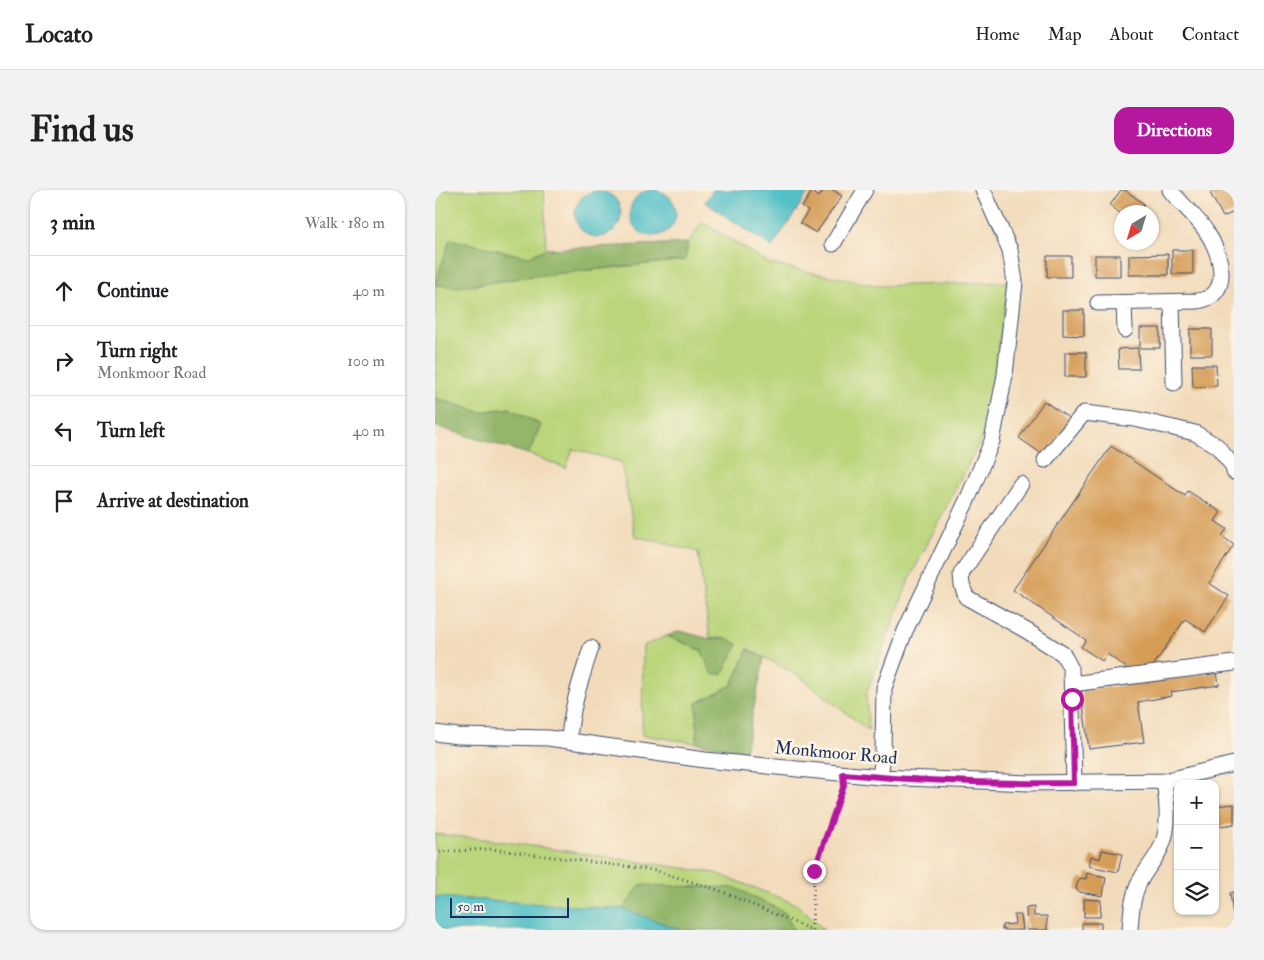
<!DOCTYPE html>
<meta charset="utf-8">
<style>
:root{--surface:#fff;--page:#f2f2f2;--text:#202124;--muted:#757577;--line:#e0e0e0;--accent:#b5179e}
body{margin:0;font-family:"IM FELL Double Pica",serif;background:var(--page);color:var(--text)}
.controls{position:absolute;right:15px;bottom:15px;display:grid;overflow:hidden;border-radius:10px;box-shadow:0 1px 4px #0004}
.controls button{width:45px;height:45px;display:grid;place-items:center;padding:0;border:0;border-bottom:1px solid var(--line);background:var(--surface);color:var(--text);font:25px sans-serif}
.compass{position:absolute;left:679px;top:15px;width:45px;height:45px;border-radius:50%;background:var(--surface);box-shadow:0 1px 4px #0004;rotate:218deg}
.scale{position:absolute;left:15px;bottom:12px;width:119px;box-sizing:border-box;padding-left:5px;border:2px solid #1b2f5e;border-top:0;font-size:14px;line-height:18px;white-space:nowrap;color:#1b2f5e;-webkit-text-stroke:4px #fcf5e5;paint-order:stroke}
.stop{position:absolute;width:15px;height:15px;margin:-11px;border:4px solid #b5179e;border-radius:50%;background:#fff}
.stop.end{background:#b5179e;border-color:#fff;box-shadow:0 1px 5px #0008}
.list{margin:0;padding:0;list-style:none}
h2{display:flex;justify-content:space-between;align-items:center;height:65px;margin:0;padding:0 20px;font-size:21px}
h2 small{font-size:16px;font-weight:400;color:var(--muted)}
.list li{display:grid;grid-template-columns:32px 1fr auto;gap:15px;align-items:center;box-sizing:border-box;height:70px;padding:0 20px;border-top:1px solid var(--line)}
.list b{display:block;font-size:19px;white-space:nowrap}
.list p{margin:0;font-size:16px;white-space:nowrap;color:var(--muted)}
.list em{font-size:16px;font-style:normal;color:var(--muted)}
.icon{flex:none;width:28px;height:28px;fill:none;stroke:currentColor;stroke-width:2;stroke-linecap:round;stroke-linejoin:round}
.map{position:relative;flex:none;width:799px;height:740px;overflow:hidden;border-radius:15px}
header{display:flex;align-items:center;gap:30px;box-sizing:border-box;height:70px;padding:0 25px;background:var(--surface);border-bottom:1px solid var(--line)}
header strong{font-size:24px}
nav{display:flex;gap:28px;margin-inline-start:auto;font-size:18px}
.intro{display:flex;align-items:center;justify-content:space-between;box-sizing:border-box;height:120px;padding:0 30px}
h1{margin:0;font-size:35px}
.button{padding:12px 22px;border-radius:15px;background:var(--accent);color:#fff;font-size:18px;font-weight:700}
main{display:flex;gap:30px;padding:0 30px}
aside{flex:1;background:var(--surface);border-radius:15px;box-shadow:0 1px 4px #0004}
.map>svg:first-child{display:block}
</style>
<header>
<strong>Locato</strong>
<nav><a>Home</a><a>Map</a><a>About</a><a>Contact</a></nav>
</header>
<div class="intro"><h1>Find us</h1><a class="button">Directions</a></div>
<main>
<aside>
<h2>3 min<small>Walk · 180 m</small></h2>
<ul class="list">
<li><svg class="icon" aria-label="ahead" viewBox="0 0 24 24"><path d="M12 20V5M6 11l6-6 6 6"/></svg><div><b>Continue</b></div><em>40 m</em></li>
<li><svg class="icon" aria-label="right" viewBox="0 0 24 24"><path d="M7 20v-9h11M14 6l5 5-5 5"/></svg><div><b>Turn right</b><p>Monkmoor Road</p></div><em>100 m</em></li>
<li><svg class="icon" aria-label="left" viewBox="0 0 24 24"><path d="M17 20v-9H6M10 6l-5 5 5 5"/></svg><div><b>Turn left</b></div><em>40 m</em></li>
<li><svg class="icon" aria-label="arrive" viewBox="0 0 24 24"><path d="M6 21V4h12l-3 4 3 4H6"/></svg><div><b>Arrive at destination</b></div></li>
</ul>
</aside>
<div class="map">
<svg width="799" height="740" viewBox="0 0 799 740">
<rect width="100%" height="100%" fill="#fcf5e5"/>
<filter id="ink" filterUnits="userSpaceOnUse"><feTurbulence type="fractalNoise" baseFrequency=".02" numOctaves="2"/><feDisplacementMap in="SourceGraphic" scale="10" xChannelSelector="R" yChannelSelector="G"/><feConvolveMatrix kernelMatrix="1 2 1 2 8 2 1 2 1" color-interpolation-filters="sRGB"/></filter>
<filter id="wash" filterUnits="userSpaceOnUse"><feTurbulence type="fractalNoise" baseFrequency=".0096" numOctaves="4" result="noise"/><feDisplacementMap in="SourceGraphic" scale="20" xChannelSelector="R" yChannelSelector="G"/><feGaussianBlur stdDeviation="1.12" result="paint"/><feColorMatrix in="noise" values="0 0 0 0 0 0 0 0 0 0 0 0 0 0 0 0 0 1.4 0 .05"/><feComposite in="paint" operator="in"/></filter>
<g filter="url(#wash)">
<rect width="100%" height="100%" fill="#f2dbbb"/>
<path fill="#bad57a" stroke="#6a826c" d="M 0,0 L 109,0 L 111,59 L 92,67 L 15,49 L 27,97 L 90,87 L 250,70 L 253,53 L 267,32 L 335,74 L 445,96 L 574,92 L 549,243 L 474,390 L 431,504 L 434,541 L 364,486 L 313,459 L 297,495 L 262,513 L 262,553 L 207,545 L 208,456 L 232,446 L 266,460 L 291,448 L 275,449 L 263,362 L 200,346 L 186,272 L 138,259 L 131,278 L 93,264 L 106,235 L 74,218 L 45,222 L 0,208 Z
M 0,644 L 49,649 L 281,683 L 361,714 L 389,740 L 246,740 L 188,719 L 0,707 Z"/>
<path fill="#93b66a" stroke="#577264" d="M 15,49 L 92,67 L 111,59 L 253,53 L 250,70 L 90,87 L 27,97 L 0,95 Z
M 0,208 L 45,222 L 74,218 L 106,235 L 93,264 L 0,236 Z
M 245,441 L 275,449 L 291,448 L 303,454 L 288,484 L 277,484 L 266,460 L 232,446 Z
M 313,459 L 329,468 L 310,561 L 262,553 L 262,513 L 297,495 Z
M 205,695 L 301,698 L 349,722 L 359,740 L 246,740 L 188,719 Z"/>
<path fill="#52c0c7" stroke="#367892" d="M195 23a23 23 0 1 1 46 0a23 23 0 1 1-46 0Z
M 278,0 L 375,0 L 337,57 L 270,12 Z
M140 24a23 23 0 1 1 46 0a23 23 0 1 1-46 0Z
M 0,707 L 188,719 L 246,740 L 0,740 Z"/>
<g id="blocks">
<path fill="#d59c57" d="M 389,0 L 398,0 L 407,6 L 381,43 L 365,33 L 373,21 L 367,17 L 377,2 L 384,7 Z
M 686,0 L 690,0 L 709,14 L 703,22 L 686,24 L 675,15 Z
M 780,0 L 797,0 L 799,4 L 799,22 L 788,27 L 775,3 Z
M 737,60 L 758,60 L 758,84 L 737,84 Z
M 733,64 L 733,85 L 694,85 L 694,65 Z
M 660,65 L 685,65 L 685,86 L 660,86 Z
M 612,66 L 636,66 L 636,87 L 612,87 Z
M 628,120 L 649,120 L 649,146 L 628,145 Z
M 705,138 L 725,138 L 725,158 L 705,158 Z
M 755,139 L 777,139 L 777,165 L 755,165 Z
M 703,158 L 704,179 L 684,179 L 683,159 Z
M 630,162 L 651,162 L 651,187 L 630,187 Z
M 757,175 L 781,175 L 782,196 L 758,197 Z
M 609,211 L 635,229 L 610,266 L 584,248 Z
M 676,256 L 750,306 L 753,301 L 786,322 L 780,331 L 792,339 L 787,346 L 799,355 L 774,393 L 794,406 L 770,442 L 750,429 L 718,476 L 696,481 L 672,464 L 667,471 L 646,457 L 651,450 L 578,400 Z
M 782,482 L 784,495 L 736,502 L 737,506 L 703,512 L 709,552 L 654,559 L 646,501 Z
M 799,614 L 799,634 L 780,637 L 780,616 Z
M 667,660 L 687,664 L 683,682 L 654,676 L 656,666 L 665,669 Z
M 652,683 L 671,687 L 668,706 L 645,702 L 641,699 L 643,691 L 646,688 L 651,689 Z
M 799,702 L 799,723 L 798,724 L 795,703 Z
M 649,709 L 666,710 L 665,727 L 649,727 Z
M 599,717 L 599,726 L 612,726 L 612,740 L 592,740 L 591,718 Z
M 579,725 L 586,725 L 588,740 L 567,740 L 567,735 L 580,734 Z
M 647,733 L 666,733 L 666,740 L 647,740 Z"/>
</g>
</g>
<g filter="url(#ink)">
<use href="#blocks" fill-opacity="0" stroke="#3b496c" stroke-width="1"/>
<g fill="none" stroke-linecap="round" stroke-linejoin="round">
<defs>
<path id="minor" d="M 398,54 L 430,0
M 737,112 L 739,193
M 663,113 L 762,111 C 799,107 786,62 771,41 C 761,26 746,14 735,0
M 689,113 L 690,140
M 610,270 L 649,223 L 700,229 L 760,243 L 782,256 L 798,276 L 799,282
M 586,294 L 526,384 L 527,395 L 531,407 L 592,441 L 628,464 L 636,479 L 639,593
M 637,494 L 799,473
M 0,543 L 23,546 L 113,548 L 270,570 L 445,587 L 595,593 L 729,591 L 799,574
M 134,550 C 136,518 146,489 156,458
M 445,587 L 448,565 L 449,498 L 470,441 L 534,306 L 557,251 L 570,185 L 580,92 L 575,60 L 548,0
M 695,740 C 696,724 697,706 705,691 C 711,679 722,668 727,655 C 735,636 732,611 729,591"/>
</defs>
<use href="#minor" stroke="#3b496c" stroke-width="17"/>
<path stroke="#3b496c" stroke-width="3" stroke-dasharray="1 4" stroke-linecap="butt" d="M 0,662 L 56,659 L 219,680 L 283,700 L 377,740
M 377,740 L 379,681 L 408,598"/>
<use href="#minor" stroke="#fff" stroke-width="15"/>
</g>
</g>
<g fill="none" stroke-linecap="round" stroke-linejoin="round" filter="url(#ink)">
<path stroke="#b5179e" stroke-width="6" d="M 379,681 L 409,595 L 408,584 C 485,591 562,594 639,593 L 637,509"/>
</g>
<g text-anchor="middle" dominant-baseline="central" stroke-width="5" stroke-linejoin="round" paint-order="stroke">
<g font-size="18" fill="#1b2f5e" stroke="#fcf5e5">
<text transform="translate(401 563) rotate(5)">Monkmoor Road</text>
</g>
</g>
</svg>
<div class="controls">
<button>+</button>
<button>−</button>
<button><svg class="icon" aria-label="layers" viewBox="0 0 24 24"><path d="M12 4l9 5-9 5-9-5zM3 14l9 5 9-5"/></svg></button>
</div>
<svg class="compass" viewBox="-18 -18 36 36"><path d="M0-13l5 13h-10z" fill="#e53935"/><path d="M0 13l5-13h-10z" fill="#757577"/></svg>
<div class="scale">50 m</div>
<div class="stop" style="left:637px;top:509px"></div>
<div class="stop end" style="left:379px;top:681px"></div>
</div>
</main>
